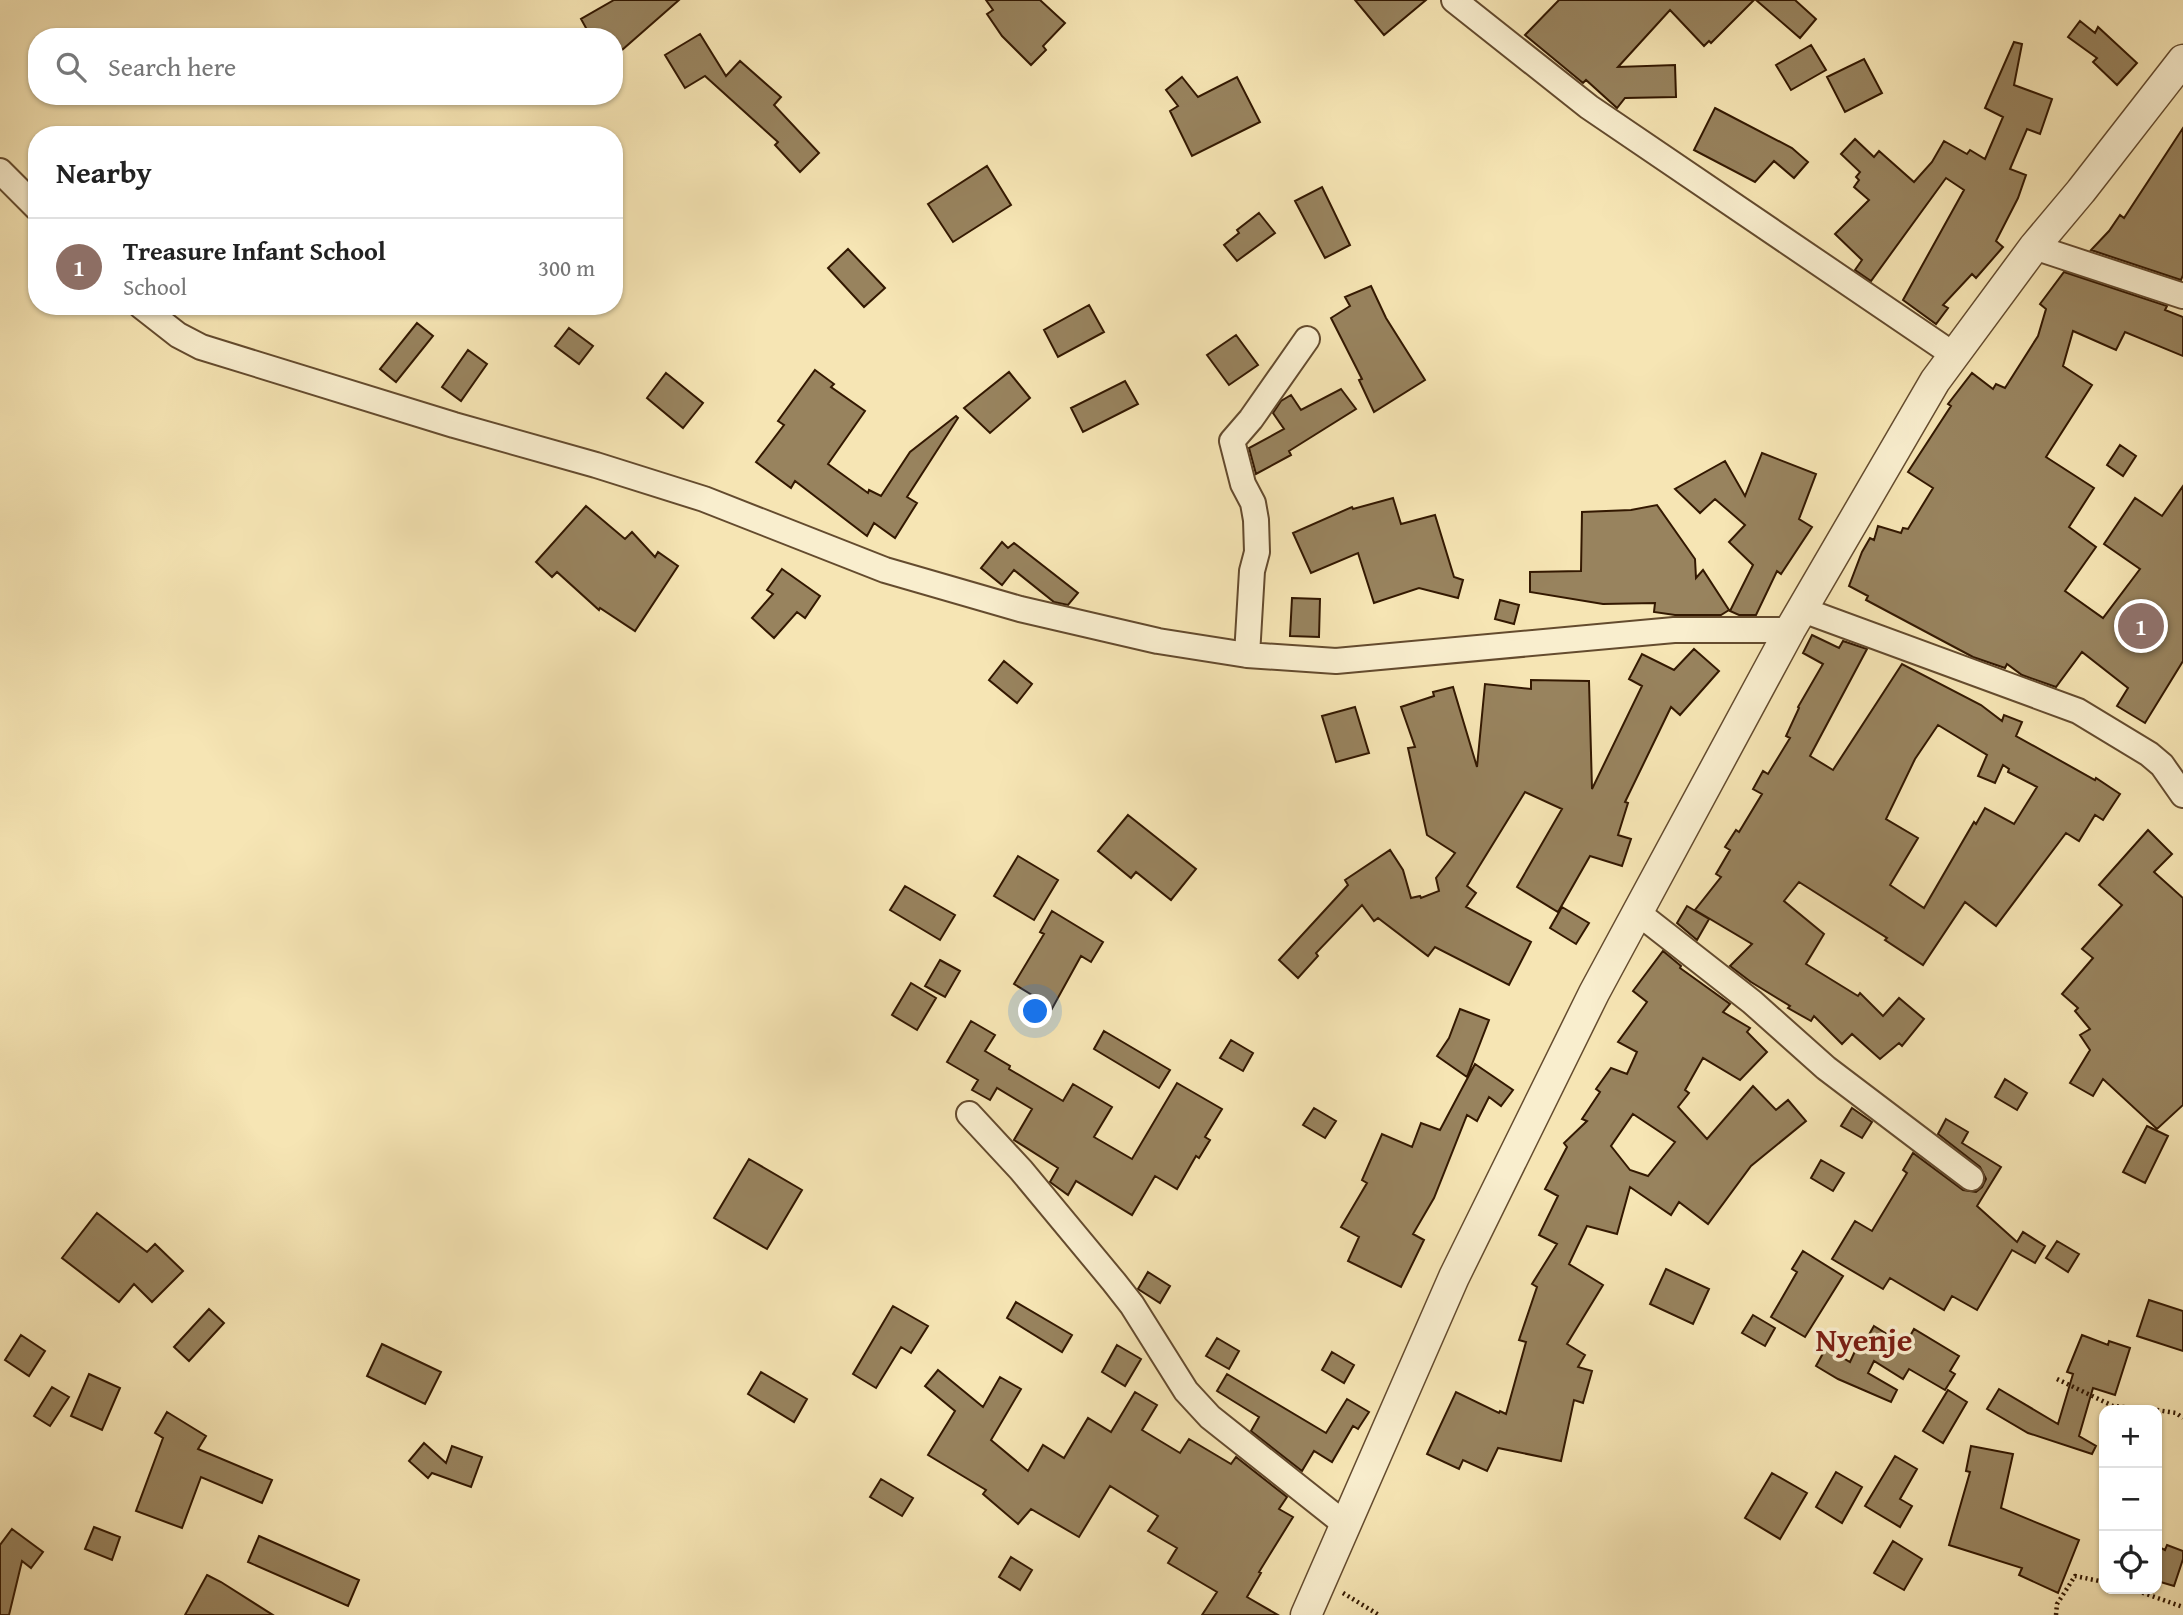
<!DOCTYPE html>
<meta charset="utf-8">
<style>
:root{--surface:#fff;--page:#f2f2f2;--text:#222;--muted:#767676;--line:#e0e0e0;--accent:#ea580c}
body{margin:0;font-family:"Gentium Book Plus",serif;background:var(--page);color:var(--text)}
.controls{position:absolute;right:21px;bottom:21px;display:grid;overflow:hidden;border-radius:14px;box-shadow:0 2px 5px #0004}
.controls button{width:63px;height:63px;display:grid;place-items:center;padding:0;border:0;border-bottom:2px solid var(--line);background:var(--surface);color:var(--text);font:35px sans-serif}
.you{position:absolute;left:1036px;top:1012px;width:24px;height:24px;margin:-18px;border:5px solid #fff;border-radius:50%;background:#1a73e8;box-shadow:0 0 0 10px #1a73e833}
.badge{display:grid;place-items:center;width:46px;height:46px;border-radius:50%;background:var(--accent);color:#fff;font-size:23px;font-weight:700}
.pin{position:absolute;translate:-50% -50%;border:4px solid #fff;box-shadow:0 2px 7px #0006}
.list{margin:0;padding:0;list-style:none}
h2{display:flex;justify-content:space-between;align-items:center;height:91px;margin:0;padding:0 28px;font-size:30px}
h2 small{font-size:23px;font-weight:400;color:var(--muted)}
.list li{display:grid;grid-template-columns:46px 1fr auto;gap:21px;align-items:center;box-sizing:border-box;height:98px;padding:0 28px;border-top:2px solid var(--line)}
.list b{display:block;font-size:26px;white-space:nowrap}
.list p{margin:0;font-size:23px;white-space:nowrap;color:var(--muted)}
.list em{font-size:23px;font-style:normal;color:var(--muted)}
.icon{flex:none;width:38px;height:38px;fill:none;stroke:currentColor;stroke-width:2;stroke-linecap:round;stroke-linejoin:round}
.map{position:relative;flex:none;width:2183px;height:1615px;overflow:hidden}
.search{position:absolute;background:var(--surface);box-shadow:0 2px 5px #0004;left:28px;top:28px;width:595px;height:77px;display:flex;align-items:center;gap:18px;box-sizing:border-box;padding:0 24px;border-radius:28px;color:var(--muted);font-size:26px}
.panel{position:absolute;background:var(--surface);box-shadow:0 2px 5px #0004;left:28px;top:126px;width:595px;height:189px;border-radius:28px}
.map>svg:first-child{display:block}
</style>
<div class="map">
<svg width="2183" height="1615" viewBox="0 0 2183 1615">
<rect width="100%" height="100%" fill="#f6e5b4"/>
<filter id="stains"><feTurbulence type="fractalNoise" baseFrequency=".00286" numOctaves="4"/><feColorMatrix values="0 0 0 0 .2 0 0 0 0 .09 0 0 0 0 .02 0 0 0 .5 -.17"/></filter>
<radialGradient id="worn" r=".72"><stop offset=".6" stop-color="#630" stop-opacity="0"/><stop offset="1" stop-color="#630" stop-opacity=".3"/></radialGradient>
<path fill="#98835e" stroke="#331801" stroke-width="2" fill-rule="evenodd" d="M 614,0 L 679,0 L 614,57 L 614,37 L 591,37 L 581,19 Z
M 986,0 L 1040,0 L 1065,23 L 1043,46 L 1046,50 L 1031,65 L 1002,36 L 987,14 L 993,10 Z
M 1355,0 L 1426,0 L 1384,35 Z
M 1559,0 L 1754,0 L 1711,43 L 1709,41 L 1704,46 L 1670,10 L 1618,67 L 1675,65 L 1676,97 L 1625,98 L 1617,108 L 1586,80 L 1583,83 L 1525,35 Z
M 1756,0 L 1795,0 L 1816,19 L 1800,38 Z
M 2080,21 L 2095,33 L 2098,27 L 2137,63 L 2117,85 L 2093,62 L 2097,58 L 2068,37 Z
M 700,34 L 726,76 L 740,61 L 781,97 L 774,105 L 819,153 L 800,172 L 775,145 L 778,142 L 705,76 L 685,88 L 665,55 Z
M 2014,42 L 2022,44 L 2014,85 L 2052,99 L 2040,134 L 2027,129 L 2010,169 L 2026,175 L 2018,198 L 1996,241 L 2003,247 L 1976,278 L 1972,274 L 1943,305 L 1948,308 L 1936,324 L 1903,300 L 1964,190 L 1946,178 L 1871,281 L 1855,270 L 1862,260 L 1835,234 L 1869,200 L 1854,187 L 1859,180 L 1856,177 L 1860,172 L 1841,154 L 1855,139 L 1874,157 L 1879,151 L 1914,182 L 1932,162 L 1944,141 L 1967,154 L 1970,150 L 1985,159 L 2003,117 L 1985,108 Z
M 1811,45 L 1826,70 L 1791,90 L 1776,65 Z
M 1864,59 L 1882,93 L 1845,112 L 1827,77 Z
M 1182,77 L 1198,97 L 1237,77 L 1260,122 L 1192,156 L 1170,111 L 1178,106 L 1166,90 Z
M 1715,108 L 1792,148 L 1808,162 L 1794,178 L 1774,161 L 1755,182 L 1694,150 Z
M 2183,128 L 2183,275 L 2181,280 L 2091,250 L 2109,231 L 2120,215 L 2124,218 Z
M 987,166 L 1011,205 L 953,242 L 928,204 Z
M 1322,187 L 1350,245 L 1325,258 L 1295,201 Z
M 1259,213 L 1275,233 L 1237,261 L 1224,245 L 1239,233 L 1237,230 Z
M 848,249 L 885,288 L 864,307 L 828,268 Z
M 2064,272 L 2167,306 L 2165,310 L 2183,317 L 2183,356 L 2125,332 L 2116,350 L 2073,331 L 2063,366 L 2092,385 L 2046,457 L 2094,488 L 2069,527 L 2096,547 L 2065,591 L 2103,618 L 2140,569 L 2104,544 L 2135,498 L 2162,516 L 2183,486 L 2183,661 L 2145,723 L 2117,706 L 2128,688 L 2082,652 L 2056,687 L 2022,675 L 2007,664 L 2005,668 L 1973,657 L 1866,600 L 1868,596 L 1849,586 L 1862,552 L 1870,538 L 1874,540 L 1878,526 L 1901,533 L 1903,528 L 1908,529 L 1933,488 L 1908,472 L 1951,406 L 1948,404 L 1972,373 L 1993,389 L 1996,384 L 2005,388 L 2038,336 L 2046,309 L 2040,304 Z
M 1371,286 L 1386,318 L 1425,380 L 1374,412 L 1359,380 L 1362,379 L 1331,318 L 1350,306 L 1345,297 Z
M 1089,305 L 1104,332 L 1058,357 L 1044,330 Z
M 417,323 L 433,336 L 396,382 L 380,369 Z
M 569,328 L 593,346 L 579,364 L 555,346 Z
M 1236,335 L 1258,365 L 1229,385 L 1207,355 Z
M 468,350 L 487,364 L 461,401 L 442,387 Z
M 815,370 L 834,384 L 831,387 L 865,411 L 828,464 L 868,493 L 869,490 L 881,496 L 910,452 L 956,416 L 958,418 L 907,497 L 917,503 L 895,538 L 874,523 L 867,536 L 795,481 L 791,488 L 756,462 L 784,425 L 778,421 Z
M 1009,372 L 1030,398 L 990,433 L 964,408 Z
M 666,373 L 703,403 L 683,428 L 647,398 Z
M 1125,381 L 1138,404 L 1083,432 L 1071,408 Z
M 1341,389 L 1356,409 L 1289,451 L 1291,455 L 1256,474 L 1249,448 L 1284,429 L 1273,413 L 1281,401 L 1291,395 L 1301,410 Z
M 2120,445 L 2136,456 L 2123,476 L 2107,465 Z
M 1762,453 L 1816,474 L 1799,519 L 1812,527 L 1781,574 L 1777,571 L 1756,615 L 1739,615 L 1730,611 L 1753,565 L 1729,542 L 1745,525 L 1715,499 L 1700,513 L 1675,489 L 1725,461 L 1745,496 Z
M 1393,498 L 1401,524 L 1435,515 L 1454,577 L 1463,580 L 1458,598 L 1419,588 L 1374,603 L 1358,553 L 1311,573 L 1293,533 L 1352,507 L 1353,509 Z
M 1657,505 L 1695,559 L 1696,578 L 1703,570 L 1729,610 L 1721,615 L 1675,615 L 1654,612 L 1655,603 L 1603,604 L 1530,592 L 1530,572 L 1581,571 L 1582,512 L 1631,510 Z
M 586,506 L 625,539 L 632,532 L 655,557 L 658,552 L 678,566 L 635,631 L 600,608 L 599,610 L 557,572 L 552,577 L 536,562 Z
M 1002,542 L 1008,548 L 1014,543 L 1078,593 L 1068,605 L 1054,602 L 1014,570 L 1002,585 L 981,568 Z
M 782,569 L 820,596 L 805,618 L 797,612 L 774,638 L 752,618 L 773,594 L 767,590 Z
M 1292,598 L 1320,599 L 1319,637 L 1290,636 Z
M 1500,600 L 1519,605 L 1514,624 L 1495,619 Z
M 1812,635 L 1839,648 L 1843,641 L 1867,649 L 1810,756 L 1833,770 L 1902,664 L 1981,705 L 2002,721 L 2004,715 L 2022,722 L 2016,736 L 2095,780 L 2096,778 L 2120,794 L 2103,820 L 2095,815 L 2079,841 L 2066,833 L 1996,926 L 1965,902 L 1923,965 L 1885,940 L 1887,938 L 1799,882 L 1784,901 L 1824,934 L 1806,964 L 1858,996 L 1860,993 L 1883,1016 L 1899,998 L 1924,1019 L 1902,1046 L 1899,1043 L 1880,1059 L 1852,1034 L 1842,1044 L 1814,1016 L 1811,1021 L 1788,1008 L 1790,1006 L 1751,982 L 1730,966 L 1752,944 L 1695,910 L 1721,877 L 1716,874 L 1730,850 L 1725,847 L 1736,830 L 1739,832 L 1762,794 L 1753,789 L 1763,771 L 1768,774 L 1790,738 L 1786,736 L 1799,708 L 1798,707 L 1823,664 L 1803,653 ZM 1938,725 L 1987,755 L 1978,776 L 1995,783 L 2003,765 L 2009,769 L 2008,772 L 2037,787 L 2014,824 L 1985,808 L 1976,824 L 1974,822 L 1924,908 L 1890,885 L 1918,838 L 1886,819 L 1915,759 Z
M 1694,649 L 1719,671 L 1680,715 L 1671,707 L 1625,802 L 1628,803 L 1618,835 L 1631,839 L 1622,866 L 1590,856 L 1558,912 L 1517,887 L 1562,809 L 1525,792 L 1467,886 L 1476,893 L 1466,907 L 1531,942 L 1509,985 L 1435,947 L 1428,956 L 1378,918 L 1374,921 L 1362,905 L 1316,953 L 1318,956 L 1298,978 L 1279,960 L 1348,885 L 1345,880 L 1390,850 L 1403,870 L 1411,898 L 1420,896 L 1421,898 L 1439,891 L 1436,878 L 1455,853 L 1427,835 L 1408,748 L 1415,747 L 1401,707 L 1434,696 L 1433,692 L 1453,687 L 1477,767 L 1485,684 L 1531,689 L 1531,680 L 1589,681 L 1592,789 L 1642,686 L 1629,679 L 1642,654 L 1674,670 Z
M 1004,661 L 1032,684 L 1017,703 L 989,680 Z
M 1355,707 L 1369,753 L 1336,762 L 1322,716 Z
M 1128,815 L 1196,869 L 1171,900 L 1136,872 L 1131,878 L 1098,851 Z
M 2148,830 L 2172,854 L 2154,872 L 2183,898 L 2183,1105 L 2157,1129 L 2103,1079 L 2093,1096 L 2070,1083 L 2090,1050 L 2080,1035 L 2090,1029 L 2075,1011 L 2078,1008 L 2062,994 L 2093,958 L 2082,949 L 2122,905 L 2099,885 Z
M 1018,856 L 1058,880 L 1034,920 L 994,896 Z
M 905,886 L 955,915 L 940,940 L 890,910 Z
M 1687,906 L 1709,919 L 1697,940 L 1677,923 Z
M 1562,907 L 1589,923 L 1576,944 L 1550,928 Z
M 1052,911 L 1103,942 L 1091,962 L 1081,956 L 1048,1016 L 1027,1004 L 1032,995 L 1014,984 L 1044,934 L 1040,932 Z
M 1663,951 L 1681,966 L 1680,968 L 1730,1004 L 1723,1012 L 1750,1028 L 1747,1032 L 1767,1052 L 1740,1080 L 1703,1058 L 1685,1090 L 1689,1093 L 1678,1107 L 1707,1139 L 1753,1086 L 1776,1110 L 1788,1100 L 1806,1121 L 1751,1166 L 1708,1224 L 1679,1202 L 1671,1215 L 1630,1187 L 1617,1234 L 1587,1226 L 1569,1264 L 1603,1285 L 1567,1344 L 1585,1355 L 1578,1367 L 1592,1371 L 1583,1403 L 1574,1400 L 1561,1461 L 1498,1448 L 1487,1471 L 1463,1460 L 1459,1469 L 1427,1454 L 1456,1392 L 1499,1413 L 1500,1411 L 1506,1414 L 1526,1342 L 1519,1340 L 1537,1287 L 1532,1284 L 1557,1244 L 1539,1235 L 1558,1196 L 1545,1189 L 1567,1147 L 1564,1143 L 1587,1121 L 1582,1119 L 1600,1092 L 1596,1089 L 1611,1068 L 1627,1074 L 1637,1052 L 1618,1042 L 1647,1002 L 1633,991 ZM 1633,1114 L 1675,1142 L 1648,1176 L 1630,1170 L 1611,1146 Z
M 940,960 L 960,971 L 945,997 L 925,986 Z
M 911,983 L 936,998 L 917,1030 L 892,1015 Z
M 1460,1009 L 1489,1020 L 1467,1077 L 1437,1056 L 1449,1038 Z
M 971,1021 L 995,1035 L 985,1051 L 1010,1066 L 1009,1069 L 1063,1101 L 1073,1084 L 1112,1107 L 1094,1137 L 1132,1159 L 1177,1083 L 1222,1109 L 1205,1137 L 1210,1140 L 1199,1158 L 1196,1156 L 1177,1189 L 1155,1176 L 1132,1215 L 1076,1181 L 1068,1195 L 1050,1182 L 1058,1168 L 1014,1140 L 1032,1109 L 997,1088 L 990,1100 L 972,1090 L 978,1080 L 947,1062 Z
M 1104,1031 L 1170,1070 L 1159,1088 L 1094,1049 Z
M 1231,1040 L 1253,1053 L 1243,1071 L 1220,1058 Z
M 1475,1064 L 1513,1090 L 1501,1106 L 1489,1097 L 1477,1121 L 1467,1115 L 1434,1198 L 1413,1234 L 1424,1240 L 1401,1287 L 1348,1261 L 1359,1237 L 1341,1227 L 1367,1183 L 1362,1180 L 1382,1134 L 1412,1147 L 1421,1123 L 1440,1130 Z
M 2005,1079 L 2027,1093 L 2017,1110 L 1995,1097 Z
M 1314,1108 L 1336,1121 L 1325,1138 L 1303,1125 Z
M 1852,1108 L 1872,1122 L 1862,1138 L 1841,1126 Z
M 1946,1119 L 1968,1132 L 1962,1143 L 2001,1167 L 1977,1206 L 2017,1242 L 2023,1232 L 2045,1246 L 2035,1263 L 2012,1250 L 1977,1310 L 1952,1296 L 1944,1310 L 1890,1278 L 1883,1289 L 1832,1259 L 1855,1221 L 1872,1231 L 1907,1173 L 1903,1170 L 1913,1153 L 1963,1190 L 1976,1192 L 1982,1187 L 1986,1179 L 1980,1167 L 1938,1134 Z
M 2147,1126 L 2168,1136 L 2145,1183 L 2123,1172 Z
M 749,1159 L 802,1190 L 767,1249 L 714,1218 Z
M 1821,1160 L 1844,1173 L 1833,1191 L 1811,1178 Z
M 97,1213 L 147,1252 L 155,1244 L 183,1271 L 152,1302 L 134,1284 L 119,1302 L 62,1258 Z
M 2057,1241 L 2079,1254 L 2068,1272 L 2046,1258 Z
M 1803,1251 L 1843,1276 L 1805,1337 L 1771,1317 L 1797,1272 L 1792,1269 Z
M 1666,1269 L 1709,1289 L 1693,1324 L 1650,1304 Z
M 1148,1272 L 1170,1286 L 1160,1303 L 1138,1289 Z
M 2149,1300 L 2183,1311 L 2183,1351 L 2137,1336 Z
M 1016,1302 L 1072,1335 L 1062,1352 L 1007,1318 Z
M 893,1306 L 928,1326 L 911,1353 L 901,1347 L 876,1388 L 853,1374 Z
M 209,1309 L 224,1323 L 189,1361 L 174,1347 Z
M 1753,1315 L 1775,1328 L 1765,1346 L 1742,1333 Z
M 1874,1326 L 1905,1345 L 1914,1329 L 1959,1356 L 1950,1371 L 1955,1374 L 1945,1390 L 1909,1369 L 1903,1379 L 1874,1361 L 1868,1373 L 1897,1390 L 1891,1402 L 1838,1379 L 1816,1366 L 1826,1348 L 1850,1362 L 1856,1349 L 1860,1350 Z
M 21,1335 L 45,1351 L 29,1376 L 5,1360 Z
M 2082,1335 L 2108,1345 L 2109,1341 L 2130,1348 L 2115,1395 L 2093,1388 L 2079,1436 L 2096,1446 L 2092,1454 L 2028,1433 L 1987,1409 L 1999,1389 L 2058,1424 L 2073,1374 L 2067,1372 Z
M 1217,1338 L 1239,1351 L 1229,1369 L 1206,1356 Z
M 382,1344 L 441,1372 L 425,1404 L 367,1376 Z
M 1117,1345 L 1141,1359 L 1125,1386 L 1102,1372 Z
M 1332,1352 L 1354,1365 L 1344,1383 L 1322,1370 Z
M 938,1370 L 983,1407 L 1000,1377 L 1021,1389 L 991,1440 L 1028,1471 L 1043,1445 L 1064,1458 L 1088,1418 L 1111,1432 L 1135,1392 L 1157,1405 L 1142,1430 L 1180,1453 L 1189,1439 L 1231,1464 L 1236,1457 L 1287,1497 L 1279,1509 L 1293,1517 L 1259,1572 L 1261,1573 L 1247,1597 L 1278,1615 L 1202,1615 L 1217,1592 L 1168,1563 L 1177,1548 L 1148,1531 L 1158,1516 L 1110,1486 L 1079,1537 L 1031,1509 L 1018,1524 L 983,1494 L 986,1490 L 928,1455 L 955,1411 L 925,1386 Z
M 761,1372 L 807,1399 L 794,1422 L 748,1394 Z
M 89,1374 L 120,1388 L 102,1430 L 71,1416 Z
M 1227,1374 L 1326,1433 L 1347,1399 L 1369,1412 L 1358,1429 L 1353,1426 L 1332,1462 L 1314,1451 L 1302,1471 L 1251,1431 L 1259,1417 L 1217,1391 Z
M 52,1387 L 69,1397 L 50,1426 L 34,1416 Z
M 1948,1390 L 1967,1402 L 1943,1443 L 1923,1431 Z
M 167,1412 L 206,1436 L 198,1449 L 272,1480 L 262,1503 L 201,1477 L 182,1528 L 136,1511 L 163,1438 L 155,1433 Z
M 424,1443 L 446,1463 L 452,1446 L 482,1457 L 471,1487 L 432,1473 L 428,1478 L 409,1461 Z
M 1971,1446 L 2013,1454 L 2001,1508 L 2079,1540 L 2058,1593 L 2019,1575 L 2022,1568 L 1949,1545 L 1970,1472 L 1966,1471 Z
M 1895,1456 L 1917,1469 L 1900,1499 L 1912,1506 L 1900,1527 L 1865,1506 Z
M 1836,1472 L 1862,1487 L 1842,1523 L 1816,1507 Z
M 1772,1473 L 1807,1493 L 1780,1539 L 1745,1518 Z
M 881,1479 L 913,1498 L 902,1516 L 870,1497 Z
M 94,1527 L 120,1537 L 112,1560 L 85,1549 Z
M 12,1529 L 43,1552 L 31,1568 L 22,1561 L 9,1615 L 0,1615 L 0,1545 Z
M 259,1536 L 359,1580 L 348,1606 L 248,1562 Z
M 1893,1541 L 1922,1559 L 1904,1590 L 1874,1573 Z
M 2167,1545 L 2183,1551 L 2183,1559 L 2174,1586 L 2157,1581 L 2157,1546 L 2165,1550 Z
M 1011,1557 L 1032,1570 L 1020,1590 L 999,1577 Z
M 207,1575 L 221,1582 L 273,1615 L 185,1615 Z"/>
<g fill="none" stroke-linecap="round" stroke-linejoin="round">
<defs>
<path id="minor" d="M 1454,0 L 1589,107 L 1954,355
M 0,171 L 37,208
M 2034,247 L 2183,296
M 141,306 L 178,335 L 201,347 L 454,425 L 596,465 L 704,499 L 885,570 L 1020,609 L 1158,641 L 1247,655 L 1336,661 L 1674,630 L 1790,630
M 1803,610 L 2078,711 L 2149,754 L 2162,765 L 2183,795
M 1247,655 L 1252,571 L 1257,552 L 1256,520 L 1253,503 L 1243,484 L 1232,441 L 1251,419 L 1307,339
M 1637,912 L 1752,1002 L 1826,1068 L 1971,1178
M 969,1114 L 1021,1170 L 1114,1282 L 1132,1305 L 1186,1391 L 1210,1417 L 1346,1525"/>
<path id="tertiary" d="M 1306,1615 L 1454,1277 L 1594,993 L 1790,630 L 1935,381 L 2034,247 L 2081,191 L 2183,60"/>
</defs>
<use href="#minor" stroke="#644b2e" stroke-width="28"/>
<use href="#tertiary" stroke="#644b2e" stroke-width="33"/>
<path stroke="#331801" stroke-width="4.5" stroke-dasharray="2 3.5" stroke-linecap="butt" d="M 2057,1379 L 2113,1406 L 2155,1410
M 2157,1410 L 2176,1413 L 2183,1418
M 2132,1589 L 2183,1607
M 1343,1593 L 1379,1615
M 2056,1615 L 2057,1604 L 2075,1576 L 2104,1582"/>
<use href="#minor" stroke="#f9eece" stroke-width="24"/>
<use href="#tertiary" stroke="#f9eece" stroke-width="30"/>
</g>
<g text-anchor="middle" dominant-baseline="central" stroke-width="7" stroke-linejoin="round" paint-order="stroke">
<g font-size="32" font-weight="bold" fill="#7a1f14" stroke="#f9eece">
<text x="1864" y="1339">Nyenje</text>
</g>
</g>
<rect width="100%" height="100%" filter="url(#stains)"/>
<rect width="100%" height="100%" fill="url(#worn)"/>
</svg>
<div class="controls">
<button>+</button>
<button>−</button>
<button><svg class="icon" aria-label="locate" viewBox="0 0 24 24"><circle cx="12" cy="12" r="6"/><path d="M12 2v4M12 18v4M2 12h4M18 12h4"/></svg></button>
</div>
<div class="you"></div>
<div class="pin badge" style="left:2141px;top:626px;background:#8d6e63">1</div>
<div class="search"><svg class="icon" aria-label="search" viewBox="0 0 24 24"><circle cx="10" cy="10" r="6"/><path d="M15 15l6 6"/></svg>Search here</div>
<section class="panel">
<h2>Nearby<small></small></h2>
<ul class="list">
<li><span class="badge" style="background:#8d6e63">1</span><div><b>Treasure Infant School</b><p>School</p></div><em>300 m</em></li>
</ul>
</section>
</div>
